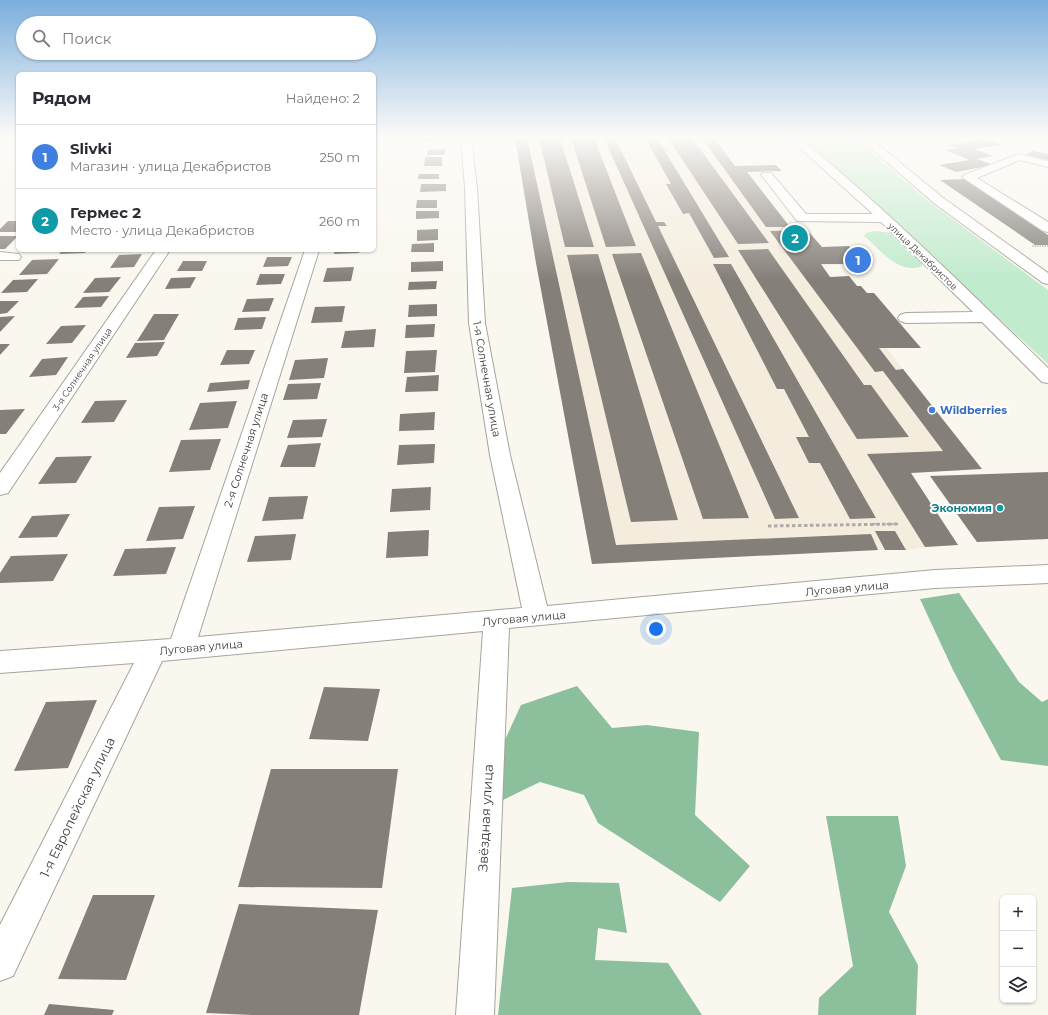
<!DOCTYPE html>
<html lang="ru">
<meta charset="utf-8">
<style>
:root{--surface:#fff;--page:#f2f2f3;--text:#2b2b33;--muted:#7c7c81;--line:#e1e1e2;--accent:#956415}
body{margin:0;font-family:Montserrat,sans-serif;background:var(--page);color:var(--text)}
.controls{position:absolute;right:12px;bottom:12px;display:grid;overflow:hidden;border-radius:6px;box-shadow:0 1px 3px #0004}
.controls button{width:36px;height:36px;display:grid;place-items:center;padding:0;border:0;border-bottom:1px solid var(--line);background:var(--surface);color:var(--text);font:20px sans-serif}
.you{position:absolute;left:656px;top:629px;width:14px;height:14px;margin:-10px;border:3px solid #fff;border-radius:50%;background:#1a73e8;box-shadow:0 0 0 6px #1a73e833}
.badge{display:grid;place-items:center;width:26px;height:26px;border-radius:50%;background:var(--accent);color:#fff;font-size:13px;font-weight:700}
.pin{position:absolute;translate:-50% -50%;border:2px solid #fff;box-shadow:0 1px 4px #0006}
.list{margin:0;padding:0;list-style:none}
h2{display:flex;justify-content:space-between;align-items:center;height:52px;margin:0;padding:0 16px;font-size:17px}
h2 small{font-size:13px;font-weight:400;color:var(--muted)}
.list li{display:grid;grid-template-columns:26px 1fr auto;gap:12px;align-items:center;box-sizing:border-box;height:64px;padding:0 16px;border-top:1px solid var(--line)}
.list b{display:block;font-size:15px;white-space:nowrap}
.list p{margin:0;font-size:13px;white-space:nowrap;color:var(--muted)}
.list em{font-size:13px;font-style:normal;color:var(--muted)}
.icon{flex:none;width:22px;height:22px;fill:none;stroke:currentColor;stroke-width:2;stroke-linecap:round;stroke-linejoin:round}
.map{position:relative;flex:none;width:1048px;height:1015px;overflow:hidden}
.search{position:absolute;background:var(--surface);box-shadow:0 1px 3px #0004;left:16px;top:16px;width:360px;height:44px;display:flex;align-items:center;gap:10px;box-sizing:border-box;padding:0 14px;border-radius:22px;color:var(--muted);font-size:15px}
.panel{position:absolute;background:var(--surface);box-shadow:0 1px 3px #0004;left:16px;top:72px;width:360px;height:180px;border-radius:6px}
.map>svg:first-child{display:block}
</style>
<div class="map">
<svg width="1048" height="1015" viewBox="0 0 1048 1015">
<rect width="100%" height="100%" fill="#faf7ef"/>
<path fill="#f4edde" d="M 515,138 L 714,138 L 735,166 L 742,165 L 790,227 L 807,230 L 822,247 L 849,246 L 863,264 L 821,265 L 982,469 L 911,473 L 958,545 L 925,547 L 906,550 L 857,550 L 592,564 L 536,263 Z"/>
<path fill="#c0ebcc" d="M 804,138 L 855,138 L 927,200 L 1048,290 L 1048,364 Z
M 874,231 L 892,233 L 922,263 L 922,266 C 899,276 879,248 864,236 L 866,233 Z"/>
<path fill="#8cbf9b" d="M 959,593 L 1019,682 L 1042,702 L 1048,699 L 1048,766 L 1001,760 L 953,670 L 920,599 Z
M 577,686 L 612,728 L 647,725 L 699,732 L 695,815 L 750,866 L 720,902 L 598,823 L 584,795 L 540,782 L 503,800 L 499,753 L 521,705 Z
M 826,816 L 898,816 L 906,866 L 889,912 L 918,965 L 916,1015 L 818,1015 L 819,998 L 853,966 Z
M 568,882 L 619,883 L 627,933 L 598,928 L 595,960 L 668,963 L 702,1015 L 498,1015 L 512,888 Z"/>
<path fill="#847f79" d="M 421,138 L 437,138 L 438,140 L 423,141 Z
M 515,138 L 527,138 L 616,545 L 871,534 L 878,550 L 592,564 L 536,263 Z
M 539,138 L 560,138 L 594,247 L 565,247 Z
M 571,138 L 594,138 L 636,246 L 606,247 Z
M 604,138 L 615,138 L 656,222 L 664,222 L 667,226 L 658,226 L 799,518 L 775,519 Z
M 645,138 L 657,138 L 729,257 L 714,258 L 689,213 L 683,214 L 666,184 L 671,184 Z
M 668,138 L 692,138 L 769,243 L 738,244 Z
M 702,138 L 714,138 L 735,166 L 776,165 L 782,171 L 747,172 L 790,227 L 766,227 Z
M 985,139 L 1002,145 L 974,149 L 993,156 L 977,159 L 994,165 L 956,172 L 939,165 L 970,160 L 945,150 L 958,148 L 949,145 Z
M 445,149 L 445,155 L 427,155 L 428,150 Z
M 1033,151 L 1048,154 L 1048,160 L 1025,155 Z
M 425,157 L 442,157 L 442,166 L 424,166 Z
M 419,174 L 439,174 L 439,179 L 418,179 Z
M 964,179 L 1048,235 L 1048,245 L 1035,245 L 940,180 Z
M 421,184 L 446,184 L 446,191 L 420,192 Z
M 417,200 L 437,200 L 437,208 L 416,208 Z
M 416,211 L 439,211 L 439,218 L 416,219 Z
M 8,221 L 18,221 L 18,232 L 0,232 L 0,229 Z
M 438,229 L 438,240 L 417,241 L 417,230 Z
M 807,230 L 822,247 L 849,246 L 863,264 L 821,264 L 830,277 L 849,276 L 857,286 L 861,286 L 867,293 L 874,293 L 921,348 L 879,348 L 896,370 L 903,369 L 982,469 L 911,473 L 958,545 L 925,547 L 867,454 L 943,451 L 883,371 L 875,372 L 770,231 Z
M 0,236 L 18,236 L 5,249 L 0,249 Z
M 434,243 L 434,252 L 411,252 L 412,244 Z
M 768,249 L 864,385 L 871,385 L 909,437 L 857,439 L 738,250 Z
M 63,250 L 88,250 L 85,253 L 59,254 Z
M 335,250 L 360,250 L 359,253 L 334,254 Z
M 641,253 L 749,518 L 703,519 L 612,254 Z
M 142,254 L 134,267 L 110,268 L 119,255 Z
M 598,254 L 678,520 L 631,522 L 567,255 Z
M 267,257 L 292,257 L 288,266 L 263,267 Z
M 59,259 L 47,274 L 19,275 L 32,260 Z
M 183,261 L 207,261 L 202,271 L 177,271 Z
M 443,261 L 443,271 L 411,272 L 411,262 Z
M 713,264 L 731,264 L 876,518 L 850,519 L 820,463 L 809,463 L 796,437 L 809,437 L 784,389 L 777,389 Z
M 354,267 L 351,281 L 323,282 L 327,268 Z
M 260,274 L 285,274 L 281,284 L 256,285 Z
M 121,277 L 109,292 L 83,293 L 95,278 Z
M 196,277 L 190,288 L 165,289 L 171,278 Z
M 38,279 L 27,292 L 1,293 L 13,280 Z
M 437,281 L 436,289 L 408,290 L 409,282 Z
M 109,296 L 101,307 L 74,308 L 83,297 Z
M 274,298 L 269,311 L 242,312 L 247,299 Z
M 0,301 L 19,301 L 7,313 L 0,314 Z
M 437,304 L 437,316 L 408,317 L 409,305 Z
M 345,306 L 342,322 L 311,323 L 315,307 Z
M 154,314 L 179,314 L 164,340 L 137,341 Z
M 15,316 L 0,332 L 0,317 Z
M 266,317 L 262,329 L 234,330 L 238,318 Z
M 435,324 L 434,337 L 405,338 L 406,325 Z
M 86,325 L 72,343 L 46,344 L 61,326 Z
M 376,329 L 374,347 L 341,348 L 345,331 Z
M 165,342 L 157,356 L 126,358 L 135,343 Z
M 0,344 L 10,344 L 0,355 Z
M 227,350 L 255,350 L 249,364 L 220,365 Z
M 437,350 L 435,372 L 404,373 L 406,351 Z
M 68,357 L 56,375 L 29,377 L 42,359 Z
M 328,358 L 324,378 L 289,380 L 295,360 Z
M 439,375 L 438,391 L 405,392 L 407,377 Z
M 250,380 L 248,389 L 207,392 L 210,383 Z
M 321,383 L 317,399 L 283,400 L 288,384 Z
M 127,400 L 114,422 L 81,423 L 95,401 Z
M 237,401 L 228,428 L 189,430 L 200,403 Z
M 25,409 L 6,434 L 0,434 L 0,410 Z
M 435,412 L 434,430 L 399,431 L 400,414 Z
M 327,419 L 322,437 L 287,438 L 293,420 Z
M 221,439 L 210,470 L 169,472 L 181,440 Z
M 321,443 L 315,467 L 280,467 L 288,445 Z
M 435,444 L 434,463 L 397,465 L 399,445 Z
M 92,456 L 76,483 L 38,484 L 56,457 Z
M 1048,472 L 1048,539 L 977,542 L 930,476 Z
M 431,487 L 430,510 L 390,512 L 392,489 Z
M 308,496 L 303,519 L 262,521 L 269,497 Z
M 195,506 L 183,539 L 146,541 L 159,507 Z
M 70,514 L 57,537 L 18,538 L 32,516 Z
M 429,530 L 428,556 L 386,558 L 388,532 Z
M 875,531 L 895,531 L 906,550 L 885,550 Z
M 296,534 L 291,560 L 247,562 L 255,536 Z
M 176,547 L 166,574 L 113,576 L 125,549 Z
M 68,554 L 53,581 L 0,583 L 0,573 L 11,556 Z
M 324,687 L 380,689 L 368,741 L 309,739 Z
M 97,700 L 68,768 L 14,771 L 46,702 Z
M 271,769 L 398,769 L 382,888 L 238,887 Z
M 93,895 L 155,895 L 126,980 L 58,979 Z
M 239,904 L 378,910 L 359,1015 L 252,1015 L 206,1013 Z
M 49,1004 L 114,1010 L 112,1015 L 44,1015 Z"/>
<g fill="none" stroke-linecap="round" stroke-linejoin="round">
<defs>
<path id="minor" d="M 461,138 L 471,138 L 477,188 L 485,323 L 510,455 L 547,606 L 935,570 L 1048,565 L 1048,583 L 935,588 L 509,628 L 494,1015 L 456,1015 L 483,631 L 162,661 L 13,976 L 0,981 L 0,925 L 134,663 L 0,673 L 0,651 L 171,639 L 305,250 L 319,250 L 198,637 L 522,608 L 490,455 L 469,323 L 465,188 Z
M 789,138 L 800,138 C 887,210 967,289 1048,368 L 1048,383 L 1042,382 L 982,322 L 906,323 L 900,321 L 898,318 L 900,315 L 906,313 L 973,312 L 881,222 L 797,221 L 763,177 L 761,175 L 763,173 L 771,173 L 806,214 L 873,214 Z
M 859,138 L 870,138 L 942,197 L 1048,273 L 1048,284 L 1043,283 L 934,203 Z
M 1019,154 L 1048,161 L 1048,167 L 1020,160 L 977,178 L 1048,222 L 1048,232 L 1043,231 L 962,177 L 964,175 Z
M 156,250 L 170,250 L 8,493 L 0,495 L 0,473 Z
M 0,252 L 19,254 L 21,257 L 19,260 L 0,260 Z"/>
</defs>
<use href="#minor" stroke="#a7a49c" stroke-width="2"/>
<path stroke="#aeaca6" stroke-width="1.5" stroke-dasharray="1.5 1" stroke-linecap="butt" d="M 1010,138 L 1020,142
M 897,144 L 946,138
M 1032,246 L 1048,246"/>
<path stroke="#aeaca6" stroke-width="2" stroke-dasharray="2.5 2" stroke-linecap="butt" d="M 873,524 L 899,524"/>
<path stroke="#aeaca6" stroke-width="3" stroke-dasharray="3.5 2.5" stroke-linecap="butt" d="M 768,526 L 899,524"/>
<use href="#minor" fill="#fff" fill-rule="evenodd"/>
</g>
<linearGradient id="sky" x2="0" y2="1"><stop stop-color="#7aaedc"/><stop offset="0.49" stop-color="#fdfbf8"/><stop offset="1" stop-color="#fdfbf8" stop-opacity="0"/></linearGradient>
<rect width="1048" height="280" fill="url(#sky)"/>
<circle fill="#3f7fe0" stroke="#fff" stroke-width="1.5" cx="932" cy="410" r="4"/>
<circle fill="#0f9aa8" stroke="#fff" stroke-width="1.5" cx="1000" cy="508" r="4"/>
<g text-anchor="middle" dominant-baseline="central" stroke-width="4" stroke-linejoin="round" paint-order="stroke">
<g font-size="9" fill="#3e3d3a" stroke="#fff">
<text transform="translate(923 256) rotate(44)">улица Декабристов</text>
<text transform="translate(82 369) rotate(-56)">3-я Солнечная улица</text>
</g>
<g font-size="11" fill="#3e3d3a" stroke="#fff">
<text transform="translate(487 379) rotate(80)">1-я Солнечная улица</text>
<text transform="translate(246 450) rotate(-72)">2-я Солнечная улица</text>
<text transform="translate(847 588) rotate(-5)">Луговая улица</text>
<text transform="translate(524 618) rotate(-5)">Луговая улица</text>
<text transform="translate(201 647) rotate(-5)">Луговая улица</text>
</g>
<g font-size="11" font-weight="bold" fill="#366cbe" stroke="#fff" text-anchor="start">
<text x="940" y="410">Wildberries</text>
</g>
<g font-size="11" font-weight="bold" fill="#0d838f" stroke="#fff" text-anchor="end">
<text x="992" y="508">Экономия</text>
</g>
<g font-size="13" fill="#3e3d3a" stroke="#fff">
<text transform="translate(77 807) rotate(-64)">1-я Европейская улица</text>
<text transform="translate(485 818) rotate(-87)">Звёздная улица</text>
</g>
</g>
</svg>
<div class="controls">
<button>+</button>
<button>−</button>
<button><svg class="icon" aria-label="layers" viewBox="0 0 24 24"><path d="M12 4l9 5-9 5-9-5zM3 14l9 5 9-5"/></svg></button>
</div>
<div class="you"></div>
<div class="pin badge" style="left:858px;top:260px;background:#3f7fe0">1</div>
<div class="pin badge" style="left:795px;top:238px;background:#0f9aa8">2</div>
<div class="search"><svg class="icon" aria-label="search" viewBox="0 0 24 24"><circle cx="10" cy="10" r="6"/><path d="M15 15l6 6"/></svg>Поиск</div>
<section class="panel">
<h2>Рядом<small>Найдено: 2</small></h2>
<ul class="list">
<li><span class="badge" style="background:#3f7fe0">1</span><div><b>Slivki</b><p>Магазин · улица Декабристов</p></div><em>250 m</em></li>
<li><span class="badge" style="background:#0f9aa8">2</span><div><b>Гермес 2</b><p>Место · улица Декабристов</p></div><em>260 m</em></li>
</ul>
</section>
</div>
